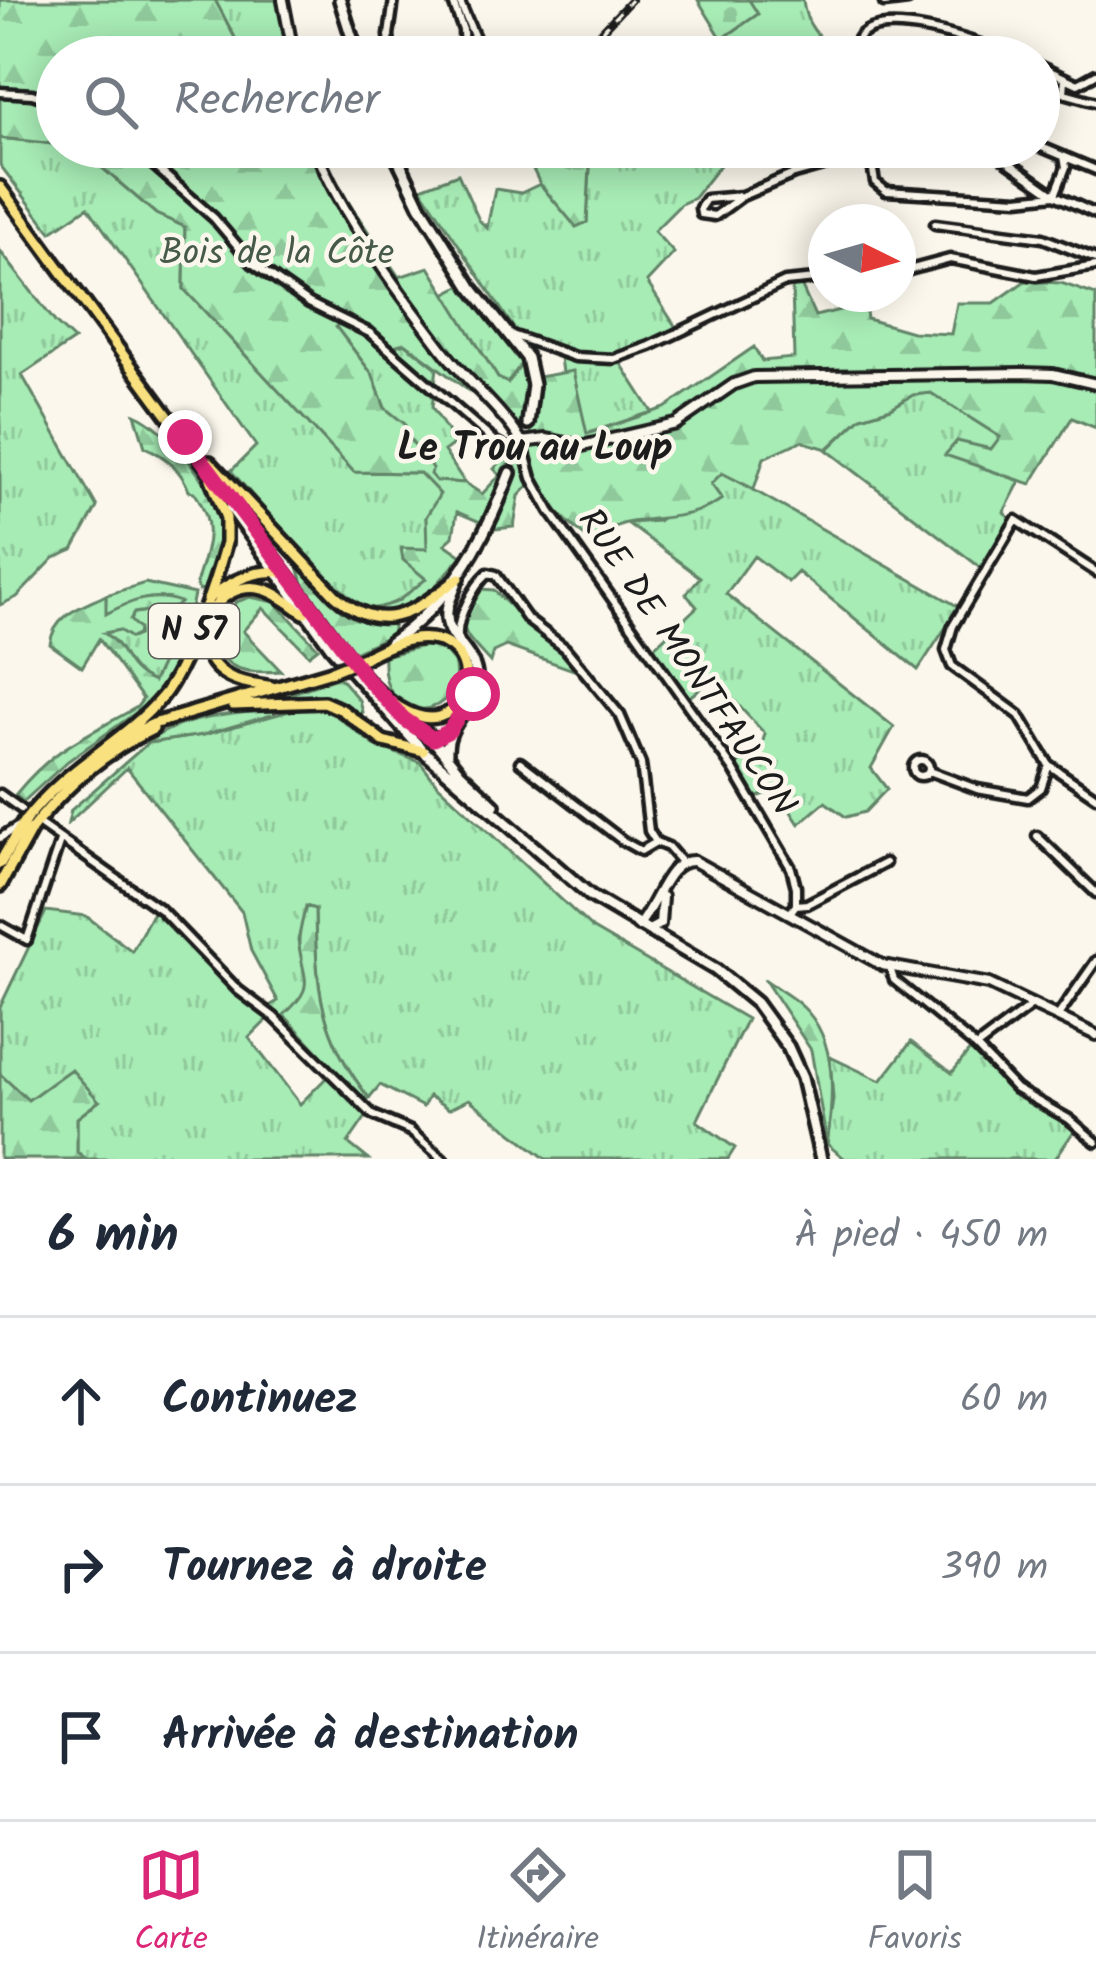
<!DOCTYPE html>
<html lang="fr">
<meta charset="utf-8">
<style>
:root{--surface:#fff;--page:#f6f6f7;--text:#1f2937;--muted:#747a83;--line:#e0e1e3;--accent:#db2777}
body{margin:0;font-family:Kalam,sans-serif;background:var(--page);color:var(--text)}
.compass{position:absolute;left:808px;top:204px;width:108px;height:108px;border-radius:50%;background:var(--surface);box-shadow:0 6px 30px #0003;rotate:95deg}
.stop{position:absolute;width:36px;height:36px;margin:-27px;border:9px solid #db2777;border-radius:50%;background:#fff}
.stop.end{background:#db2777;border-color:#fff;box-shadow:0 3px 12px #0008}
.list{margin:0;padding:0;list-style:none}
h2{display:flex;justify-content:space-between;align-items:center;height:156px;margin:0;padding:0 48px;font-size:51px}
h2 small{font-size:39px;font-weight:400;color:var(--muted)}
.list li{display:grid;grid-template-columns:78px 1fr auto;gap:36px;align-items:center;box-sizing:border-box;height:168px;padding:0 48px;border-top:3px solid var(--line)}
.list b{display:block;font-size:45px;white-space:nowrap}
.list em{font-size:39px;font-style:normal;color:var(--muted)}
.icon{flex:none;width:66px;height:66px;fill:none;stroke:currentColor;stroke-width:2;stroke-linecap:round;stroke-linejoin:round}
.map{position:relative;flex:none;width:1096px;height:1159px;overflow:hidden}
.search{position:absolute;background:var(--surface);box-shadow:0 6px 30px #0003;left:36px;right:36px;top:36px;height:132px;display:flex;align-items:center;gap:30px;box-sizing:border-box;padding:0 42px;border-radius:66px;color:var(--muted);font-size:45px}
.sheet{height:660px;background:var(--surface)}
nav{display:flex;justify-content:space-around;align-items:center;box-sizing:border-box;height:168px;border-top:3px solid var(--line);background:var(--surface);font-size:33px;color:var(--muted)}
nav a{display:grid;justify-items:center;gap:6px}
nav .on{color:var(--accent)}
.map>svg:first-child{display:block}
</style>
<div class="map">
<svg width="1096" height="1159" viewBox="0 0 1096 1159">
<defs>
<pattern id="grass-tufts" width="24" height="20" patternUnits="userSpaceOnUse" patternTransform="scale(3)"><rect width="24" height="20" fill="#a7ebb5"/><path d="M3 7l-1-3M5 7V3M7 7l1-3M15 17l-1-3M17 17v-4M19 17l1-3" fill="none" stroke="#8fc99b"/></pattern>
<pattern id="forest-firs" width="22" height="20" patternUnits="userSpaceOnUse" patternTransform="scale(3)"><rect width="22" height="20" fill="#a7ebb5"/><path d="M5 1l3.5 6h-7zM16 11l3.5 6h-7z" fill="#8fc99b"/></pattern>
<pattern id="cemetery-stones" width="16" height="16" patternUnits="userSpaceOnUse" patternTransform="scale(3)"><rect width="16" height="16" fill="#a7ebb5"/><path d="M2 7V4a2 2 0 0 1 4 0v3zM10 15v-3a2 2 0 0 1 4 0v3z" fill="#8fc99b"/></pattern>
</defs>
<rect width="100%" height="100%" fill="#fbf7ec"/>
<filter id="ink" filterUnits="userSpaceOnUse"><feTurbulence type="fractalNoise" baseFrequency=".00833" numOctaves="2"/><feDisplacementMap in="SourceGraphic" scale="24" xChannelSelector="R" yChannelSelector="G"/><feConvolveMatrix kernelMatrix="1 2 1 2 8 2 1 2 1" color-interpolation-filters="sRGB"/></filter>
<g filter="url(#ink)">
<path fill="url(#grass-tufts)" stroke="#628468" stroke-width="3" fill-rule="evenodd" d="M 215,0 L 276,0 L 288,57 L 245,57 Z
M 749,0 L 803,0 C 805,25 819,38 838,53 L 834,57 L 708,57 L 722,39 L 757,14 Z
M 0,138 L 78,147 L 156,214 L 185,227 L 184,289 L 354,472 L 420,473 L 441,495 L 426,517 L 428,549 L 404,560 L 427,579 C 411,591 392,610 370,608 C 345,606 253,495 231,471 L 256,446 L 88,207 L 51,232 L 0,165 Z
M 591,147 L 734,147 L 694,198 L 681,204 L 654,231 L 674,253 L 647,282 L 677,329 L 620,362 L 652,412 L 586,434 L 573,372 L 562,373 L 559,350 L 517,333 L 421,188 L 458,174 L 479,220 L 487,228 L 495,189 L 521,193 L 540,184 L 576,227 L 587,222 Z
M 0,251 L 55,322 L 74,340 L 22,375 L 97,507 L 73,550 L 54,558 L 17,597 L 0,605 Z
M 462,285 L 523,362 L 507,383 L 498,378 L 443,295 Z
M 342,315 L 371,328 L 389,347 L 405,343 L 437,368 L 432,407 L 455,443 L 444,451 L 465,483 L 436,481 L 430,473 L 385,408 L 372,374 L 336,327 Z
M 931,393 L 1001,437 L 992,450 L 945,454 L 1020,481 L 1004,512 L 1010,519 L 981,568 L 827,450 L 861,417 L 891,408 L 913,395 Z
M 722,472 L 959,607 L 918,670 L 798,572 L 788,582 L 754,556 L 726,594 L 894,727 L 871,768 L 887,789 L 865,812 L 846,817 L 825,802 L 799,824 L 777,790 L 755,798 L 735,766 L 762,744 L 765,734 L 713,678 L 687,699 L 651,650 L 697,607 L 686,594 L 700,577 L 627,523 L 658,521 Z
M 145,583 L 194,594 L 188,623 L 178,629 L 153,682 C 118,666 130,649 103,633 L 119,630 L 132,637 L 138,635 L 129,620 L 134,613 L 176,607 L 180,603 C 154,591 129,602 105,615 L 106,595 Z
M 304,707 L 330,711 L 374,745 L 420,762 L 436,783 L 593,929 L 747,1019 L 697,1121 L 735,1148 L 728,1159 L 546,1159 L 469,1099 L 449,1109 L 429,1096 L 423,1107 L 380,1085 L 369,1098 C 319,1035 316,987 315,909 L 307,907 L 298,940 L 308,983 L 304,996 L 285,1015 L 364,1101 L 368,1114 L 348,1143 L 368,1159 L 86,1159 L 77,1152 L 77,1118 L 98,1102 L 28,1100 L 0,1075 L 0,1007 L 46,911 L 86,916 L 132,951 L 152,914 L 161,908 C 198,940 226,980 266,1008 L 278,1001 L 251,951 L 242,912 L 127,768 L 68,823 L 71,810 L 148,743 L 203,735 ZM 269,1018 L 284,1028 L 328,1076 L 300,1104 L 249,1038 Z
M 911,1042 L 952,1073 L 970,1050 L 1012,1092 L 1076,1128 L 1055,1159 L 845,1159 L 827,1144 L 833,1099 L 830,1057 L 881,1081 Z"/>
<path fill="url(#forest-firs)" stroke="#628468" stroke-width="3" d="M 0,0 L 215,0 L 245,57 L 57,57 L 57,144 L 0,138 Z
M 78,147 L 311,147 L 399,277 L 429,267 L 498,378 L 508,383 L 523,362 C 533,386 527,407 519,431 L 488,391 L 481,400 L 405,343 L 389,347 L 371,328 L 343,315 L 336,327 L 372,374 L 385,408 L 405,424 L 407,436 L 433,469 L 430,474 L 436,481 L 465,483 L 482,494 L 500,475 L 494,469 L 509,452 L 524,461 L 531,483 L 519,496 L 514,527 L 496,529 L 457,512 L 453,537 L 445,544 L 462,556 C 436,585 416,616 374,609 L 397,602 L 426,579 L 403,560 L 401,548 L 427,549 L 426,517 L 440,494 L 420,473 L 354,472 L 184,289 L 185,227 L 156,214 Z
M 516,147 L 591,147 L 587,222 L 576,227 L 540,184 L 527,157 Z
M 1025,281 L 1061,283 L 1096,295 L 1096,428 L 1072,418 L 1031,484 L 945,455 L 957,441 L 991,449 L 1000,437 L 931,393 L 913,395 L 891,408 L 861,417 L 827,449 L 801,441 L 764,458 L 754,489 L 722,473 L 711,484 L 722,499 C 693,520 659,516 626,523 C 614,526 601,534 589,539 C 560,519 528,483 530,444 C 531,422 538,401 538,377 L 573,371 L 587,434 L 665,408 L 754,347 L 762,361 L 794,358 L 792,285 L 800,283 L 815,316 L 865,304 L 867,319 L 912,332 L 951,334 L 957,303 L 994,303 Z
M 135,414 C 168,427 223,495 221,533 C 220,552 211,571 205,588 L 199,591 L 196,584 C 207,547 218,526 194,492 L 189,491 C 181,469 166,456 145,447 Z
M 297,563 L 350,613 L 393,622 L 393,634 L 354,652 L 306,594 Z
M 481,589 L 494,590 C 521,620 555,640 579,672 L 506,646 L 493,652 L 490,662 C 457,626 458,632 481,589 Z
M 106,595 L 106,614 C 130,601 153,592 180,602 L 176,607 L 134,613 L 130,620 L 139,629 L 138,635 L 131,638 L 119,630 L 104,633 C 129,649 120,667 153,682 L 178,628 L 192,621 L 171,676 L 158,697 L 68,761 L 23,802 L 15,795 C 55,746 85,737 137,707 L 143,699 L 99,639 L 82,667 L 50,644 C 54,614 82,607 106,595 Z
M 250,597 L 275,602 L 318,648 L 309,655 L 263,608 L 243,631 L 281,671 C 247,674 219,672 214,633 L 236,602 Z
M 430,644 L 443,649 L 454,662 C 468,717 380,735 384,656 Z
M 339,677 L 359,700 L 362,712 L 356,714 L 338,700 L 284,696 Z
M 273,710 L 275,714 L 203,735 L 148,743 C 174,718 237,713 273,710 Z
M 306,906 L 315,909 C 316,987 319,1035 369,1098 L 364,1101 L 284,1015 C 316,985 304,983 299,945 C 298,933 303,919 306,906 Z
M 764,979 C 776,988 792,996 803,1007 C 839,1041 833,1100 827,1144 L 811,1050 Z
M 71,1069 L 99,1101 L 77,1118 L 77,1152 L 86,1159 L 0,1159 L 0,1074 L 28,1100 Z"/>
<path fill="url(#cemetery-stones)" stroke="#628468" stroke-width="3" d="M 698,0 L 749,0 L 758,14 L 722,39 Z"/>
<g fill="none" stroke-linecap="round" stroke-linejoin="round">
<path stroke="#dad6cd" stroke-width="9" stroke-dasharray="9 4.5" stroke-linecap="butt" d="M 510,473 L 528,423"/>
<defs>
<path id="minor" d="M 452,0 L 463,30 L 464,57
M 459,0 L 483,57
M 884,3 L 908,0
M 391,57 L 389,35 L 394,0
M 862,57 L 855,47 C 864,0 983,44 1017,57
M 1039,66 L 1078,84 L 1096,74
M 1065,79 L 1064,93 L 1096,102
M 0,92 L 32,94 L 57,102
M 1039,146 L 1096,170
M 133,147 L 214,218 L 252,263 L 309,303 L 370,333 L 494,441 L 514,452 L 525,452
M 987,147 L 1055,195 L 1096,214
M 870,154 L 875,182 L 886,191 L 1018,199 L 1055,195 L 1066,167 L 1064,157
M 742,196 L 706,199 L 700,208 L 701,214 L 715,216 L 742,196 L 794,174 L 891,147
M 935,224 L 1043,238 L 1096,259
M 898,273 L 950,259 L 1036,276 L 1096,266
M 512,335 L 575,357 L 614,359 L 650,346 L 785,282 L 826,278
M 522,442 L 532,478 L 550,511 L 733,769 L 791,868 L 796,887 L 796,905 L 790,913
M 1096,572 L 1016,520 L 953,626 L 946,650 L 952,666 L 1019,715 L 1049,765 L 1096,797
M 458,637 C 456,618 474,586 488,573 L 496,575 L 528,620 L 565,648 L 620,715 L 641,764 L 649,831 L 656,842 L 668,847 L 681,862
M913 768a8 8 0 1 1 16 0a8 8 0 1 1-16 0Z
M 520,762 L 623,841 L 641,851 L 656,842
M 929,771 L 977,789 L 1028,798 L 1041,788 L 1049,765
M 0,794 L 21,809
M 42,826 L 161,910 L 238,990 L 274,1017 L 373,1115 L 410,1131 L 443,1159
M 1037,836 L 1096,893
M 0,838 L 17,827
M 796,905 L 807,904 L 885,863
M 0,925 L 27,940 L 60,841
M 890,968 L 894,980 L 976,1047 L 1016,1089 L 1069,1119 L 1096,1142
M 1057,1017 L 1096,961
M 976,1047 L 1032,1005"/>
<path id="tertiary" d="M 283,0 L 294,57
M 315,147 C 338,212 401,295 443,350 C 468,383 500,407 522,442 L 546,439 L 582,446 L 676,424 L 734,384 L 754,377 L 1022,373 L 1053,374 L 1096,384
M 638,926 C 658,903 666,859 694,861 L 882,965 L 989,984 L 1096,1035
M 649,930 L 660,924 L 662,897"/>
<path id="secondary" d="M 340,0 L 358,57
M 392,147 L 420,205 L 471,287 L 527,358 L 533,385 L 528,423
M 231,508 L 331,647 L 423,751 L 591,896 L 716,970 L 756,1003 L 788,1047 L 802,1078 L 821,1159
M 390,643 C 452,601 484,541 510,473
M 394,705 L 404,719 L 430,736 L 460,773 L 494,805
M 447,753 C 445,724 473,710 476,682 C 479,652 444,640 447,612 C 447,604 453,593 456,585"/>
<path id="primary" d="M 0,187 C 106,332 212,478 321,620 C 343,650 367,689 400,708 C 486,760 500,583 366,657
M 210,462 L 335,595 C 384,639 416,610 459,578
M 208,599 C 229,582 258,567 285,573
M 272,687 C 257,684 239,683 226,675 C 181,647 213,577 263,589 C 278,593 292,605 304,613
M 233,705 L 324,702 L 342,710 L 383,741 L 423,751
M 118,740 L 153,724 L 332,671
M 24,822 C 65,767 122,744 162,697 C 187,667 215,583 226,543 L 226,518 L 211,479
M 30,831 C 63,788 104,752 153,729"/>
<path id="trunk" d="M 0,863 L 24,822
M 0,885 L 30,831"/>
</defs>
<use href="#minor" stroke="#1c1c1c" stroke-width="15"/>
<use href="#tertiary" stroke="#1c1c1c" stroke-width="16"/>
<use href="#secondary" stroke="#1c1c1c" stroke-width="18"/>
<use href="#primary" stroke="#1c1c1c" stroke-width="18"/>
<use href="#trunk" stroke="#1c1c1c" stroke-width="20"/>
<use href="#minor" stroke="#fbf7ec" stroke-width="6"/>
<use href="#tertiary" stroke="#fbf7ec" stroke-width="8"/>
<use href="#secondary" stroke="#fbf7ec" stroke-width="9"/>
<use href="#primary" stroke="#fae180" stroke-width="9"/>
<use href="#trunk" stroke="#fae180" stroke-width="10"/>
<defs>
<path id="rail" d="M 577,57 L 631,0"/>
</defs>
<use href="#rail" stroke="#1c1c1c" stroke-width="8"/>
<use href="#rail" stroke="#fbf7ec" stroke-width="3" stroke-dasharray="9" stroke-linecap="butt"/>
<defs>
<path id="primary-bridge" d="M 332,671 L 366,657"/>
</defs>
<use href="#primary-bridge" stroke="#1c1c1c" stroke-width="18" stroke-linecap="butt"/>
<use href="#primary-bridge" stroke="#fae180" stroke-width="9"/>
</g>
</g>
<g fill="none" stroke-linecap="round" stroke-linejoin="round" filter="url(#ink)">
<path stroke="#db2777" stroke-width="15" d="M 185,437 L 367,679 L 404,719 L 433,739 L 449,731 L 473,694"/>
</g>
<g text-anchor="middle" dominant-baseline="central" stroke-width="9" stroke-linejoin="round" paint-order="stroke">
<rect fill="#fbf7ec" stroke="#5f5e5a" stroke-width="3" x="149" y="604" width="90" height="54" rx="9"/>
<g font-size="33" font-weight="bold" fill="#1c1c1c">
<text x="194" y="631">N 57</text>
</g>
<g font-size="36" fill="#465a4a" stroke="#fbf7ec">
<text x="277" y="254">Bois de la Côte</text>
</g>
<g font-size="36" fill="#1c1c1c" stroke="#fbf7ec">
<text transform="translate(686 663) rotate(56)">RUE DE MONTFAUCON</text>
</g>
<g font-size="39" font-weight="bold" fill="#1c1c1c" stroke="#fbf7ec">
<text x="535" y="450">Le Trou au Loup</text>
</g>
</g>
</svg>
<svg class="compass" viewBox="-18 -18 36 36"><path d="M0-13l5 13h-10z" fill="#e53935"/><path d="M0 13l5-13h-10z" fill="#747a83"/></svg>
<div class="stop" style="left:473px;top:694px"></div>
<div class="stop end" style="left:185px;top:437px"></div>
<div class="search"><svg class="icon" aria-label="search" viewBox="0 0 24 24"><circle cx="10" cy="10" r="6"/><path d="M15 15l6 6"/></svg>Rechercher</div>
</div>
<section class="sheet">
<h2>6 min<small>À pied · 450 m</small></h2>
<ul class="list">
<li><svg class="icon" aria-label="ahead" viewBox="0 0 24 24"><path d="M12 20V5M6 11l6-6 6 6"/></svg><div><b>Continuez</b></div><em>60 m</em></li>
<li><svg class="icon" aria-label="right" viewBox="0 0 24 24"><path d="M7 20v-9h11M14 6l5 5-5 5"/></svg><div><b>Tournez à droite</b></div><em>390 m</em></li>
<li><svg class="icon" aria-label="arrive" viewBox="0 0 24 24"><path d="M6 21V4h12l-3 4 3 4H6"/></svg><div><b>Arrivée à destination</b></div></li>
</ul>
</section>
<nav>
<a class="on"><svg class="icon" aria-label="map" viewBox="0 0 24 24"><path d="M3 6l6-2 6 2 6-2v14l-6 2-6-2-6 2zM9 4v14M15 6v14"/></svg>Carte</a>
<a><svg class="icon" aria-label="directions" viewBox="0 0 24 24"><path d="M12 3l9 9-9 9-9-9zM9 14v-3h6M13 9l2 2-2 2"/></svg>Itinéraire</a>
<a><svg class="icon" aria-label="saved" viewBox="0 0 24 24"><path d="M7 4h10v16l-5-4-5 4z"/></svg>Favoris</a>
</nav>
